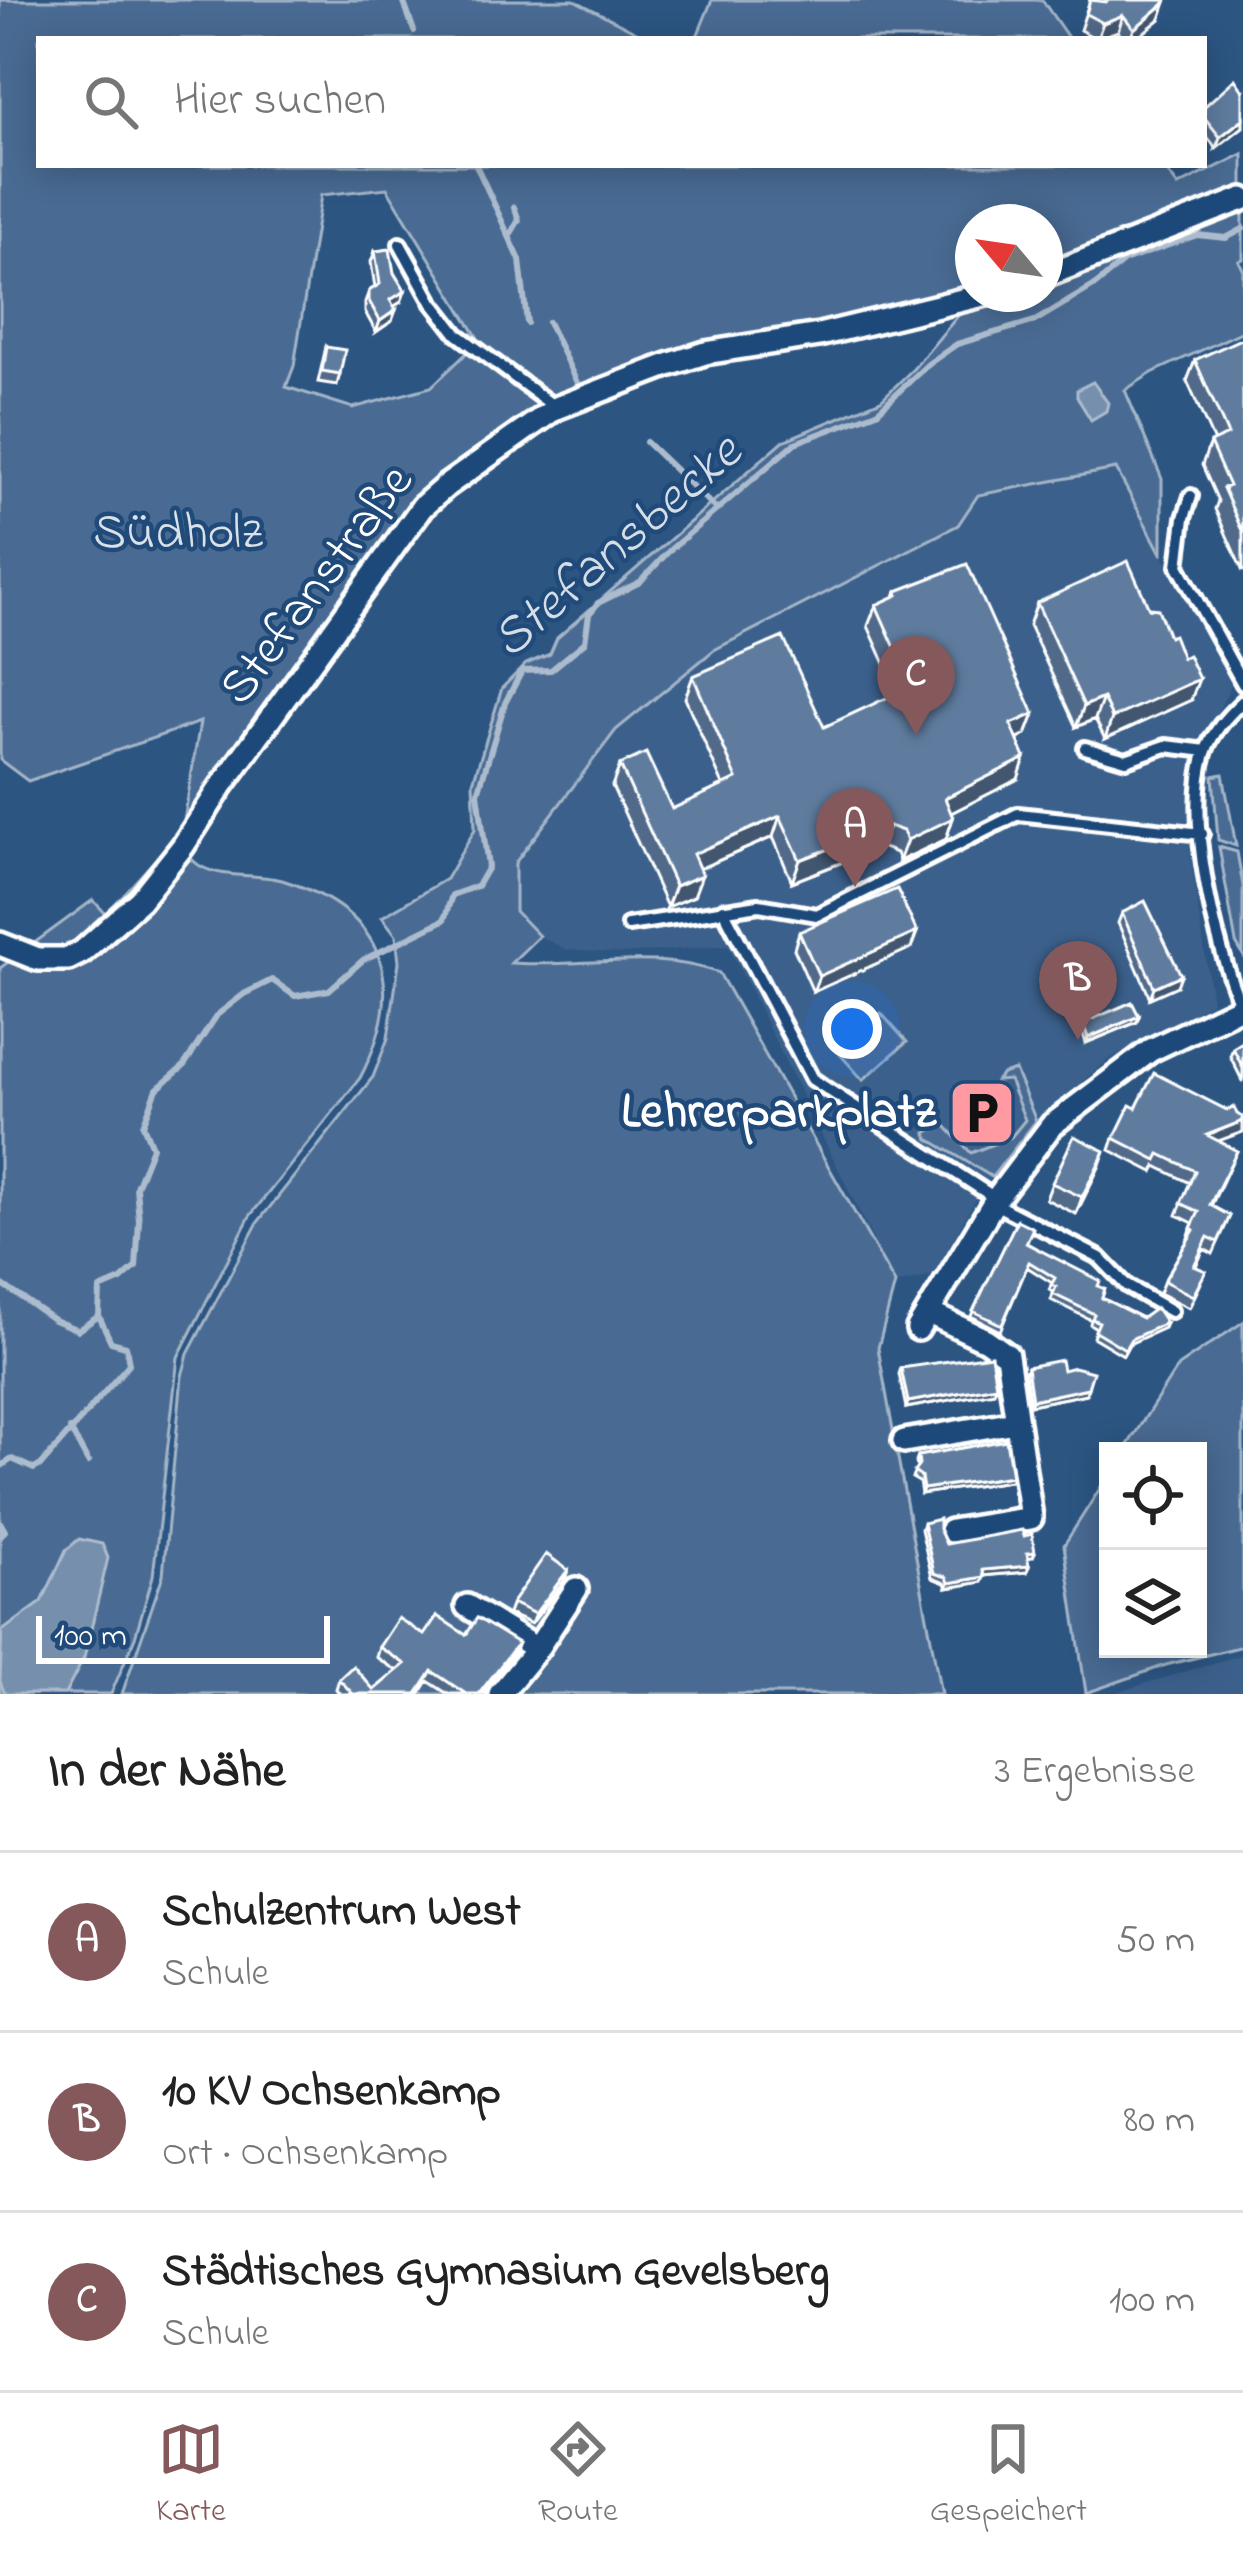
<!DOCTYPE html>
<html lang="de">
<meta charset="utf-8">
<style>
:root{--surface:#fff;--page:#f2f2f2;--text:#222;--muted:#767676;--line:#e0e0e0;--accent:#85585c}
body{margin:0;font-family:"Indie Flower",sans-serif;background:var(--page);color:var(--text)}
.controls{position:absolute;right:36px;bottom:36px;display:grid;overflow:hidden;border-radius:0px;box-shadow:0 6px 30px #0003}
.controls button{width:108px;height:108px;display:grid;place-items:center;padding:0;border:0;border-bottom:3px solid var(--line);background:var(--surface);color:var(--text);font:60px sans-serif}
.compass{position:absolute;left:955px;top:204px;width:108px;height:108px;border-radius:50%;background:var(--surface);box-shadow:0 6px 30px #0003;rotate:299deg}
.scale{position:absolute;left:36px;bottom:30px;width:294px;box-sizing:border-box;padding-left:12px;border:6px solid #fff;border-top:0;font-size:33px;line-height:42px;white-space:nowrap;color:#fff;-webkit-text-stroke:9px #1f4a7a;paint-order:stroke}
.you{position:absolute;left:852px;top:1029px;width:42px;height:42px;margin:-30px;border:9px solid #fff;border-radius:50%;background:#1a73e8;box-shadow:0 0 0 18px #1a73e833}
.badge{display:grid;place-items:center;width:78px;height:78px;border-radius:50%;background:var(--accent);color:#fff;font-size:39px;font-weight:700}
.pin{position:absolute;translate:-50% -99px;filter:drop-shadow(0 3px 6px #0008)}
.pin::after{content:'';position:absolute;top:63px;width:42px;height:36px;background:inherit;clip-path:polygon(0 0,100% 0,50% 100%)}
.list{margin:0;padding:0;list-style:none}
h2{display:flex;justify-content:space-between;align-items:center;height:156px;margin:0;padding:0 48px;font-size:51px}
h2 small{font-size:39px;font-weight:400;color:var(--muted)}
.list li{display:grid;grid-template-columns:78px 1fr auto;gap:36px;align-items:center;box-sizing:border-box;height:180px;padding:0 48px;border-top:3px solid var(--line)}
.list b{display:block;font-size:45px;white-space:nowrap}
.list p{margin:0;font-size:39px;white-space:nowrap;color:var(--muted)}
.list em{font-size:39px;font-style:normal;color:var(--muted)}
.icon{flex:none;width:66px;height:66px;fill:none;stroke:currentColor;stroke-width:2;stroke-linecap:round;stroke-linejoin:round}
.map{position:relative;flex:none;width:1243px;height:1694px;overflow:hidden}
.search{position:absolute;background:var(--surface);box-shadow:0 6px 30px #0003;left:36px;right:36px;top:36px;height:132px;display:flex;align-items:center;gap:30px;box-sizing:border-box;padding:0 42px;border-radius:0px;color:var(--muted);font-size:45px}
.sheet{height:696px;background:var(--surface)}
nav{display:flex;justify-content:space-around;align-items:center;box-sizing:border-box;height:168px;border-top:3px solid var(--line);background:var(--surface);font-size:33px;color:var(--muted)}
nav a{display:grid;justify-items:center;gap:6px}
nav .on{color:var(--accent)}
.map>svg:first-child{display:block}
</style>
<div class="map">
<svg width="1243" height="1694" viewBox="0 0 1243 1694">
<rect width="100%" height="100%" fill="#2c5582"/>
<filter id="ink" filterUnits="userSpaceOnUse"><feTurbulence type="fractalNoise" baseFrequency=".00833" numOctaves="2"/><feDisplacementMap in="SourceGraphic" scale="24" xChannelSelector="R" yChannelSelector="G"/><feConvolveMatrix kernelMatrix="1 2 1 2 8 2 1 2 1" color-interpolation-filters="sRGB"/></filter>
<g filter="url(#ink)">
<path fill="#3b618b" d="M 1117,469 L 1231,685 L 1197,755 L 1187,832 L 1212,1002 L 1108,1060 L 1028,1127 L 979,1194 L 932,1276 L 895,1284 L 728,945 L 624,954 L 567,950 L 539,936 L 515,911 L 515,863 L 616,730 L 714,650 L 958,525 L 978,495 Z
M 1243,1654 L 1243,1694 L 1111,1694 Z"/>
<path fill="#486b92" stroke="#a4b5c8" stroke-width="3" fill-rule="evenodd" d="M 0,0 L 574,0 L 650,39 L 39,39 L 39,165 L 1162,165 L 1178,186 L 1243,154 L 1243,259 L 1239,261 L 1243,269 L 1243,331 L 1152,373 L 1125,390 L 1162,479 L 1162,555 L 1116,469 L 978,495 L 958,525 L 714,650 L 616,730 L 515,863 L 515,911 L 539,936 L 511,963 C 578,968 656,949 719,973 L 895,1284 L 878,1348 L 941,1694 L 122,1694 L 163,1575 L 182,1376 L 188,1354 L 258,1222 L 373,1077 L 388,1038 L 399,962 L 396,935 L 382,917 L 446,879 L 475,829 L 473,782 L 502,688 L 526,664 L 550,654 L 557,638 L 783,441 L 881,400 L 913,369 L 967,305 L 695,360 L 554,402 L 475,344 L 478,338 L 387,188 L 321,195 L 294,366 L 286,387 L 353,408 L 431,387 L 470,350 L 549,405 L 423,496 L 175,842 C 183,849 193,863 202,867 C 225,879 260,873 285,881 C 387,913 408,986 360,1078 L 250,1216 L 178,1357 L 153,1576 L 135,1637 L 111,1694 L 0,1694 L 0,968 L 93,900 L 106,914 L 163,851 L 184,821 L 200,722 L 28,781 L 0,760 ZM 973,222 L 1045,222 L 1045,294 L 973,294 Z
M 712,0 L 1042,0 L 1069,39 L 696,39 Z
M 1223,774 L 1236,846 L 1218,840 L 1213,776 Z
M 1219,847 L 1237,852 L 1243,886 L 1243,955 L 1236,943 Z
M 881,1013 L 907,1042 L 863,1080 L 837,1051 Z
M 1015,1070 L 1036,1121 L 992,1177 L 929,1139 L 926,1133 L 943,1123 L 971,1153 L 1011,1137 L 1025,1120 L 1009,1080 L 996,1081 L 1002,1074 Z
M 1243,1322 L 1243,1646 L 1166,1665 L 1086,1693 L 1064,1545 L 1108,1476 L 1108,1649 L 1198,1649 L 1198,1451 L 1124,1451 L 1178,1366 Z"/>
<path fill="#748fad" stroke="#acbcce" stroke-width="3" d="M 1093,382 L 1108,403 L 1106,411 L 1091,420 L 1077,397 L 1077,390 Z
M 79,1539 L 102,1544 L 108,1558 L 84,1658 L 65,1694 L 5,1694 L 0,1681 L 2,1631 L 42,1602 L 66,1550 Z"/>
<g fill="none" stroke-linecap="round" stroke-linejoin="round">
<path stroke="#acbcce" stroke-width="6" d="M 403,0 L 414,31
M 476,165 L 520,260 L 527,323
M 510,235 L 519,220 L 514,207
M 548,322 L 580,389
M 646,442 L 717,510
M 0,1283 L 54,1320 L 78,1330 L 99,1316
M 70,1429 L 88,1462
M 0,1467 L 12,1459 L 34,1469 L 41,1465 L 129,1364 L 126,1346 L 111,1342 L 99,1316 L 100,1289 L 121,1280 L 136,1267 L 139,1221 L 136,1187 L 152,1147 L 143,1125 L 157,1089 L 183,1067 L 217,1015 L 244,994 L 272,980 L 295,996 L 329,990 L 363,960 L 444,920 L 452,895 L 477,886 L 488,867 L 478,793 L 505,703 L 522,671 L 551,670 L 585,642 L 589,614 L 598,603 L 640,582 L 671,549 L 795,443 L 877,412 L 928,364 L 957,344 L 1035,321 L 1097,284 L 1124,261 L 1197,235 L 1226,238 L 1243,229
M 0,1522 L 5,1531 L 0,1536"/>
<defs>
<path id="lane" d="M 400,244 L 432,302 L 457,334 L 556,408
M 1191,496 L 1184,518 L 1178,566 L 1243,684
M 1085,748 L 1126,760 L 1166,746 L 1206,751
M 723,909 L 812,1079 L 995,1198
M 628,925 L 759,905 L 817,915 L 1018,814 L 1202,834
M 1241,1007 C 1215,944 1185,819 1205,753 C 1212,732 1227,716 1243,701
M 993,1203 L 1100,1258 L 1127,1286 L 1171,1311"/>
<path id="street" d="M 1045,276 L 1243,199
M 0,944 L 38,959 L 68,959 L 82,952 L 140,900 L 183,846 L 221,787 L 422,507 L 446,486 L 556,408 L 668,365 L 705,353 L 819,335 L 987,294
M 929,1313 L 986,1340 L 1007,1355 L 1031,1518 L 951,1531
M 918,1329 L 996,1199 L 1052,1125 L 1151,1050 L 1243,1006
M 904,1441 L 1015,1422
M 467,1606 L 537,1649 L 500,1694
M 537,1649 L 576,1589"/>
</defs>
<use href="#lane" stroke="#fff" stroke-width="20"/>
<use href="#street" stroke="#fff" stroke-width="30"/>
<use href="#lane" stroke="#1f4a7a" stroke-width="10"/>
<use href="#street" stroke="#1f4a7a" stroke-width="21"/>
</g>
<path fill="#516b89" stroke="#fff" stroke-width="3" d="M 1090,0 L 1106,2 L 1166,2 L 1160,19 L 1136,39 L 1123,39 L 1118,31 L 1097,39 L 1080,30 Z
M 1243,91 L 1216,148 L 1204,133 L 1204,107 Z
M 375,251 L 394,273 L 405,291 L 401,302 L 394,306 L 392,321 L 376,332 L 365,312 L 365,302 L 369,291 L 375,287 L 371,262 Z
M 1243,338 L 1243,572 L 1215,509 L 1218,501 L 1202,465 L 1210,443 L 1214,442 L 1187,381 L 1195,360 Z
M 326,347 L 340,374 L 337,385 L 318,382 Z
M 897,591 L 1034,714 L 1026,735 L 1018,739 L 1018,779 L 951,813 L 953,818 L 946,839 L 899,861 L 896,853 L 881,847 L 792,882 L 773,837 L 699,869 L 694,896 L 667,907 L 612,786 L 620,765 L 672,809 L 723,785 L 685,698 L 693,676 L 824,727 L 898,693 L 868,626 L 876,605 L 895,596 Z
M 1037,603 L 1191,700 L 1105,739 L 1095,719 L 1076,727 L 1029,625 Z
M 1122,913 L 1177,986 L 1150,998 L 1118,923 Z
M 799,932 L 917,932 L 911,948 L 813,992 L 794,949 Z
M 1137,1022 L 1086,1043 L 1081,1029 L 1083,1023 Z
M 1243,1042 L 1243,1082 L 1230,1056 L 1233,1048 Z
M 1114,1138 L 1218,1141 L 1237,1151 L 1211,1206 L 1230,1216 L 1213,1254 L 1204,1249 L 1196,1266 L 1201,1283 L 1189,1308 L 1159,1293 L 1164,1281 L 1187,1241 L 1193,1223 L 1177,1215 L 1190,1183 L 1156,1166 L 1153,1172 L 1110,1150 Z
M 1099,1167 L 1076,1214 L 1046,1199 L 1052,1183 Z
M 1017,1220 L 1027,1243 L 1098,1286 L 1102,1298 L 1142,1318 L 1166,1323 L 1164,1328 L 1129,1344 L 1123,1355 L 1093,1337 L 1096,1328 L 1090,1324 L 1091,1320 L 1051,1300 L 1054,1292 L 1049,1290 L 1052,1283 L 1027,1267 L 1000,1331 L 971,1316 Z
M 1027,1367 L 1063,1370 L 1086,1394 L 1030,1405 L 1025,1373 Z
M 901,1368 L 994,1392 L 906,1408 L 899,1374 Z
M 918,1456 L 1012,1476 L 1010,1481 L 921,1494 L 919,1482 L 912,1478 L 917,1468 L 916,1462 Z
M 923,1523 L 939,1529 L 946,1544 L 1024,1536 L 1035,1552 L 1033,1557 L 1027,1558 L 1027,1572 L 984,1576 L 982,1582 L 947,1588 L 945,1583 L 932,1578 L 921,1529 Z
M 568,1570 L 564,1581 L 531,1624 L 508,1614 L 512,1603 Z
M 424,1635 L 466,1635 L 514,1653 L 483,1694 L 448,1694 L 428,1681 L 420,1694 L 340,1694 L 336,1689 L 339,1679 L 374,1690 L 397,1671 L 376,1657 L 379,1647 Z"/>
<path fill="#42576f" stroke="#fff" stroke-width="3" d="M 1166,2 L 1160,19 L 1136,39 L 1130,39 L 1134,29 Z
M 1123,15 L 1118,31 L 1097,39 L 1103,23 Z
M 1243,119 L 1243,127 L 1216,148 L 1220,137 Z
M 405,291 L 401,302 L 386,311 L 390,300 Z
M 396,310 L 392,321 L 376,332 L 380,321 Z
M 1199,679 L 1191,700 L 1105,739 L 1112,718 Z
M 1103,698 L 1095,719 L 1076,727 L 1084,706 Z
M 1034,714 L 1026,735 L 1004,746 L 1011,724 Z
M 1025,758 L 1018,779 L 937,820 L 945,798 Z
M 780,816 L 773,837 L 685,875 L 693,854 Z
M 953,818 L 946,839 L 899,861 L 907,840 Z
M 889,826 L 881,847 L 792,882 L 800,860 Z
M 702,875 L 694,896 L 667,907 L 675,886 Z
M 917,932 L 911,948 L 813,992 L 819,976 Z
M 1181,975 L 1177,986 L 1150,998 L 1154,987 Z
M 1139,1016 L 1137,1022 L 1086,1043 L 1088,1038 Z
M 1243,1121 L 1243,1132 L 1202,1147 L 1207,1135 Z
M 1105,1151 L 1099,1167 L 1076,1214 L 1082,1197 Z
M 1166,1323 L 1164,1328 L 1129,1344 L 1123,1355 L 1131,1339 Z
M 996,1386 L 994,1392 L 906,1408 L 908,1402 Z
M 1088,1388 L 1086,1394 L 1030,1405 L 1032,1400 Z
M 1012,1476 L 1010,1481 L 921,1494 L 923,1489 Z
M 1029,1566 L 1027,1572 L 981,1576 L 983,1570 Z
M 568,1570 L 564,1581 L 531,1624 L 535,1614 Z
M 984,1577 L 982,1582 L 947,1588 L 949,1583 Z
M 518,1643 L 514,1653 L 483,1694 L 479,1694 Z"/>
<path fill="#5e7c9f" stroke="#fff" stroke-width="3" d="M 1090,0 L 1106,2 L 1109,0 L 1165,0 L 1166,2 L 1134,29 L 1123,15 L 1103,23 L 1086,14 Z
M 1235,79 L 1243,91 L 1243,119 L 1220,137 L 1204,117 L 1204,107 Z
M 390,249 L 394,273 L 405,291 L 390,300 L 396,310 L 380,321 L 369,301 L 369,291 L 380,284 L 375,251 Z
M 1243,338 L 1243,533 L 1223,488 L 1229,486 L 1210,443 L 1228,435 L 1195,360 Z
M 326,347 L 345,350 L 340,374 L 322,371 Z
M 1128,561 L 1149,608 L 1158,609 L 1169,637 L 1173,635 L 1182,658 L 1188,655 L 1199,679 L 1112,718 L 1103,698 L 1084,706 L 1037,603 Z
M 967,564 L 1034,714 L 1011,724 L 1025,758 L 945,798 L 953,818 L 907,840 L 903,831 L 889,826 L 800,860 L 780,816 L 693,854 L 702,875 L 675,886 L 620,765 L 646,753 L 672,809 L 737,779 L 693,676 L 783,637 L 824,727 L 912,686 L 876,605 L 898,595 L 897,591 Z
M 897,889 L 917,932 L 819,976 L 799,932 Z
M 1145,901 L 1181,975 L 1154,987 L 1122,913 Z
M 1132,1002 L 1139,1016 L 1088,1038 L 1083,1023 Z
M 1243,1042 L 1243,1068 L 1233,1048 Z
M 1154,1073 L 1227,1110 L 1234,1107 L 1237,1114 L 1243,1117 L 1243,1121 L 1207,1135 L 1237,1151 L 1210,1205 L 1230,1216 L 1218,1242 L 1208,1237 L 1194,1266 L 1206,1271 L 1193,1296 L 1164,1281 L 1194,1230 L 1191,1228 L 1199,1212 L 1181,1203 L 1195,1171 L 1160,1154 L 1157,1160 L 1114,1138 L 1130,1105 L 1136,1108 Z
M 1074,1136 L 1105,1151 L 1082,1197 L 1052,1183 Z
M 1017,1220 L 1033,1228 L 1026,1243 L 1100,1281 L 1098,1286 L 1105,1289 L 1102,1298 L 1142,1318 L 1156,1308 L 1166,1323 L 1131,1339 L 1125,1349 L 1095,1331 L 1099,1322 L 1092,1319 L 1094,1314 L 1053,1294 L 1056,1287 L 1051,1285 L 1055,1278 L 1029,1262 L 1002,1325 L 973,1311 Z
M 991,1355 L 996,1386 L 908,1402 L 901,1368 Z
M 1061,1360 L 1063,1370 L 1074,1367 L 1093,1372 L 1088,1388 L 1032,1400 L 1027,1367 Z
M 1006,1440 L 1012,1476 L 923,1489 L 921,1477 L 914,1472 L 919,1465 L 918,1456 Z
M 939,1519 L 939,1529 L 946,1544 L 1022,1530 L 1024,1536 L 1032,1534 L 1035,1552 L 1027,1553 L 1029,1566 L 983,1570 L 984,1577 L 949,1583 L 947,1577 L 934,1573 L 923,1523 Z
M 546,1554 L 568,1570 L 535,1614 L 512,1603 Z
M 437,1616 L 466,1635 L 477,1618 L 518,1643 L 479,1694 L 466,1694 L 432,1671 L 417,1694 L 353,1694 L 339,1679 L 353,1666 L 374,1690 L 405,1664 L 379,1647 L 398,1618 L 424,1635 Z"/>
</g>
<defs>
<symbol id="parking-square" viewBox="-11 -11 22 22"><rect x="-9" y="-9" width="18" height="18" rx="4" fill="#ff9aa2" stroke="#1f4a7a"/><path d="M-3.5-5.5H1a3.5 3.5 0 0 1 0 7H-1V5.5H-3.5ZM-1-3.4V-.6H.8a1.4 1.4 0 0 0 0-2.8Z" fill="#111"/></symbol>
</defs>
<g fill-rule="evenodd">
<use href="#parking-square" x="944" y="1075" width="76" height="76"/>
</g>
<g text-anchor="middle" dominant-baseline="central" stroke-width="9" stroke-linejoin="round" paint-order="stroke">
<g font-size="51" fill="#dae1e9" stroke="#1f4a7a">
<text x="178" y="534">Südholz</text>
</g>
<g font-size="51" fill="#fff" stroke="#1f4a7a">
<text transform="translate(318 586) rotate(-53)">Stefanstraße</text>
</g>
<g font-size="51" font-weight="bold" fill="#fff" stroke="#1f4a7a" text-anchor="end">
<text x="936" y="1113">Lehrerparkplatz</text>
</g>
<g font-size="54" font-style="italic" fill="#d5dde6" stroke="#1f4a7a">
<text transform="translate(618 548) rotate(-41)">Stefansbecke</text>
</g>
</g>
</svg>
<div class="controls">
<button><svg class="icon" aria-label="locate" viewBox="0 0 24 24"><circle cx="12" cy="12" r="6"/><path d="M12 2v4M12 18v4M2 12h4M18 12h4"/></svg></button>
<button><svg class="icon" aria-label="layers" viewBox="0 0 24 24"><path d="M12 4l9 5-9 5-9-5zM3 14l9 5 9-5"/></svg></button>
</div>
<svg class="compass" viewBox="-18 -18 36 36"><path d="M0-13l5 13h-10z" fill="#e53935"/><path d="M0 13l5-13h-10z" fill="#767676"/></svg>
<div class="scale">100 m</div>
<div class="you"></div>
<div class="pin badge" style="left:855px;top:887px">A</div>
<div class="pin badge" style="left:1078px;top:1040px">B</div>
<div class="pin badge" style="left:916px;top:735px">C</div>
<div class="search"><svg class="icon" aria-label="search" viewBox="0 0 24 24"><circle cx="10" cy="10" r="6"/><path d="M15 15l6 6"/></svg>Hier suchen</div>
</div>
<section class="sheet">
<h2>In der Nähe<small>3 Ergebnisse</small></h2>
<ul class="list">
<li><span class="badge">A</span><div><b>Schulzentrum West</b><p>Schule</p></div><em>50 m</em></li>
<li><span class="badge">B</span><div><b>10 KV Ochsenkamp</b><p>Ort · Ochsenkamp</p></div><em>80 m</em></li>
<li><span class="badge">C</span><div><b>Städtisches Gymnasium Gevelsberg</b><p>Schule</p></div><em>100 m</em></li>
</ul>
</section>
<nav>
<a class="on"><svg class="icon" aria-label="map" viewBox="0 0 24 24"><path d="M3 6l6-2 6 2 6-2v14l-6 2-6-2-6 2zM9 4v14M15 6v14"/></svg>Karte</a>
<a><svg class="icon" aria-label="directions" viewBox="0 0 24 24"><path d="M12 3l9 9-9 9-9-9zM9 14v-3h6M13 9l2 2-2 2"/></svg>Route</a>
<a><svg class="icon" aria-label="saved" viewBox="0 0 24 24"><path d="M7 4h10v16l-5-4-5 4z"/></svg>Gespeichert</a>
</nav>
